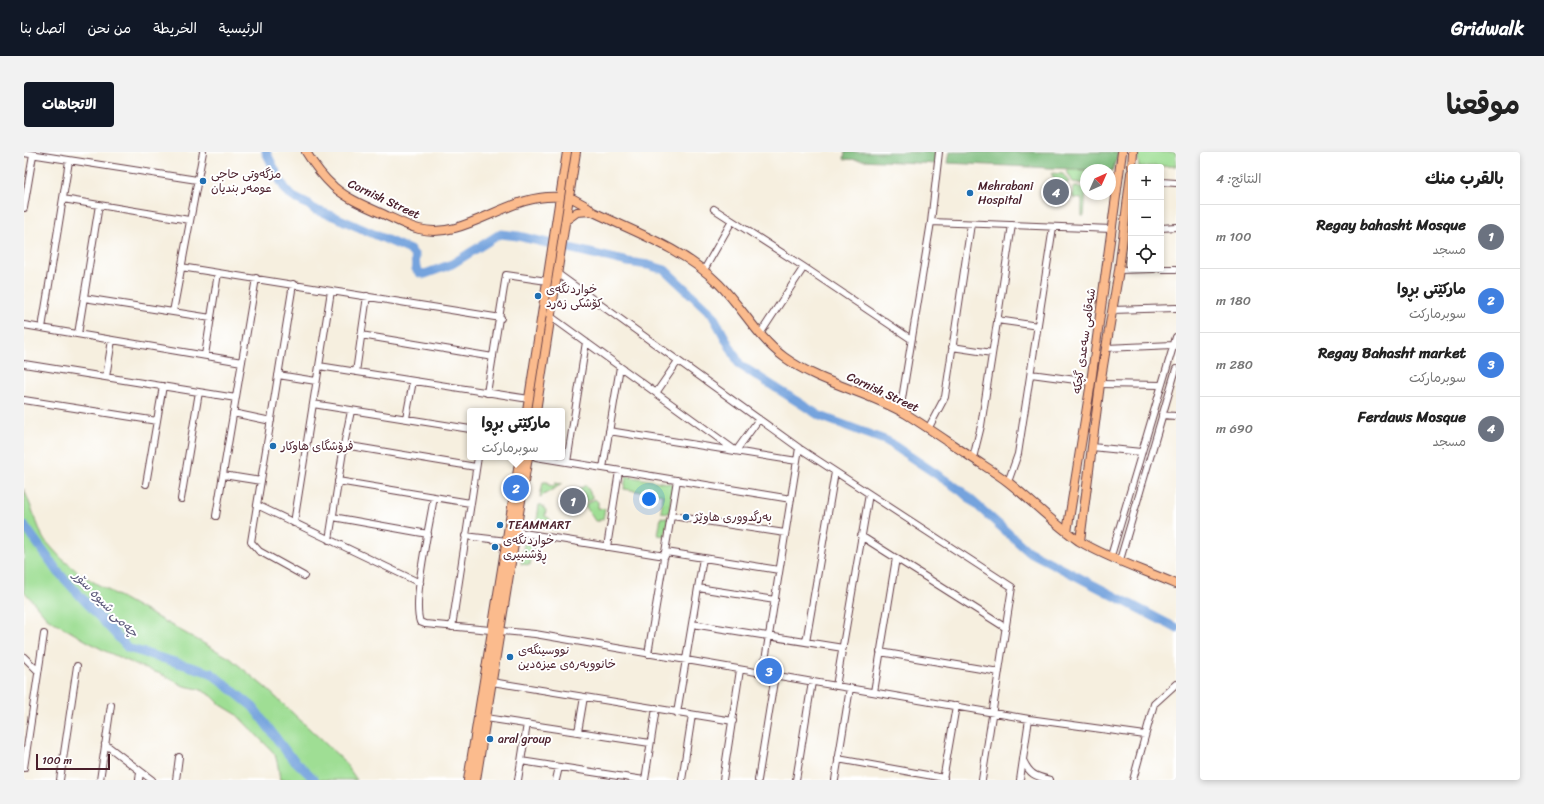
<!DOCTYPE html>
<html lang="ar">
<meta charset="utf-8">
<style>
:root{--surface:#fff;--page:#f2f2f2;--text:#222;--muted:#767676;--line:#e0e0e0;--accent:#111827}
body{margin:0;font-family:Sriracha,"Playpen Sans Arabic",sans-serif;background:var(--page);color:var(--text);direction:rtl}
.controls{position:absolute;right:12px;top:12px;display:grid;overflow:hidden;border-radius:4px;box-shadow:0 2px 6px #0003}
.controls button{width:36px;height:36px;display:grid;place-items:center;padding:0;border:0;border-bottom:1px solid var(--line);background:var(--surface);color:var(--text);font:20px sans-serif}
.compass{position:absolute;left:1056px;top:12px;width:36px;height:36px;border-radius:50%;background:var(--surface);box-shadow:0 2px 6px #0003;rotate:45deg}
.scale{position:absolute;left:12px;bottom:10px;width:74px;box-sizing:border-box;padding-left:4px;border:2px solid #4a1f2b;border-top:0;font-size:11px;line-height:14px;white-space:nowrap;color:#4a1f2b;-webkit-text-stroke:3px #fff;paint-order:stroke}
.you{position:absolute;left:625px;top:347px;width:14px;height:14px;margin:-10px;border:3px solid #fff;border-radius:50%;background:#1a73e8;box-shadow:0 0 0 6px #1a73e833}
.badge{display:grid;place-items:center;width:26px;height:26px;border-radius:50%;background:var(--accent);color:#fff;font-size:13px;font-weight:700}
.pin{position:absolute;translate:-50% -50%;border:2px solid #fff;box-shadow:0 1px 4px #0006}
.popup{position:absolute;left:443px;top:256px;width:98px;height:52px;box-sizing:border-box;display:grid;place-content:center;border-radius:4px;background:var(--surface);filter:drop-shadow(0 1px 3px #0005);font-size:13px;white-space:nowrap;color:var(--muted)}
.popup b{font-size:15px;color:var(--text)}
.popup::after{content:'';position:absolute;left:50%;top:100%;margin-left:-8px;border:8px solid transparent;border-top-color:var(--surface)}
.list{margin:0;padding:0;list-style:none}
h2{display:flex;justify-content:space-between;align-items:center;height:52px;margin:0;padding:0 16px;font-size:17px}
h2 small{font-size:13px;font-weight:400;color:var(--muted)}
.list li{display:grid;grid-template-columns:26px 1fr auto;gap:12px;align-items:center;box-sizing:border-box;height:64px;padding:0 16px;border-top:1px solid var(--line)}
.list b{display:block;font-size:15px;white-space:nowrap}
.list p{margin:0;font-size:13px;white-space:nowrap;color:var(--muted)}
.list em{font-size:13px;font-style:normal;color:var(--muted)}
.icon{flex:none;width:22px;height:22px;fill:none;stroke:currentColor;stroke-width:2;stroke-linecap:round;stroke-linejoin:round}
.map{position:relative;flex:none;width:1152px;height:628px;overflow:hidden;direction:ltr;border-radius:4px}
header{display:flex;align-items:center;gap:24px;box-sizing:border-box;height:56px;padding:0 20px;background:var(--accent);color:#fff}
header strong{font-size:19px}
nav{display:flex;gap:22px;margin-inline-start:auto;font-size:14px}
.intro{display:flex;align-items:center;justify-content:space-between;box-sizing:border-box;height:96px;padding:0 24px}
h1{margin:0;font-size:28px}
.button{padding:10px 18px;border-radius:4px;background:var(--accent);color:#fff;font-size:14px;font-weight:700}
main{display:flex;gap:24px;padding:0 24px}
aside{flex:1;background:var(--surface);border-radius:4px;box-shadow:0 2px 6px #0003}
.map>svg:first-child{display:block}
</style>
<header>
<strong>Gridwalk</strong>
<nav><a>الرئيسية</a><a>الخريطة</a><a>من نحن</a><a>اتصل بنا</a></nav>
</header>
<div class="intro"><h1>موقعنا</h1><a class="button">الاتجاهات</a></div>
<main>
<aside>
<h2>بالقرب منك<small>النتائج: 4</small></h2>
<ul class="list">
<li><span class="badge" style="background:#6b7280">1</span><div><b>Regay bahasht Mosque</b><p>مسجد</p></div><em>100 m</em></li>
<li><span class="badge" style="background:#3f7fe0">2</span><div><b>مارکێتی بڕوا</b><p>سوبرماركت</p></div><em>180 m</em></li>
<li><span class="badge" style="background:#3f7fe0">3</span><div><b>Regay Bahasht market</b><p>سوبرماركت</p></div><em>280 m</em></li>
<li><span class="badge" style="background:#6b7280">4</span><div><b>Ferdaws Mosque</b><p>مسجد</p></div><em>690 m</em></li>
</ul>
</aside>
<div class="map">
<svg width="1152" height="628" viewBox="0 0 1152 628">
<rect width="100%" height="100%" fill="#fff"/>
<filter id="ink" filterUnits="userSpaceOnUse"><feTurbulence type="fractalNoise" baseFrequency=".025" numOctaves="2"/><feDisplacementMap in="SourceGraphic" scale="8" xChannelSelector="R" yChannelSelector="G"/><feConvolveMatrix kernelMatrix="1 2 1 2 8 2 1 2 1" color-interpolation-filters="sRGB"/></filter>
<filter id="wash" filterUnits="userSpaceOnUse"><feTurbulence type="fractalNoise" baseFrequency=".012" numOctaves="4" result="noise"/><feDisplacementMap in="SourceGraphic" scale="16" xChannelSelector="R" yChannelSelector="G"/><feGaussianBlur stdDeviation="0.9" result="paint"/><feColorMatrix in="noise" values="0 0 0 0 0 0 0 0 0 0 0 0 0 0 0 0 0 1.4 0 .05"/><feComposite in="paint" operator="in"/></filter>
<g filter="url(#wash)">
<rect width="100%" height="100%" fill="#f6efdf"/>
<path fill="#9fde94" stroke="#747e60" d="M 1113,0 L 1152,0 L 1152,14 L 1115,15 Z
M 1042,18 L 1062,18 L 1062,32 L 1049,30 Z
M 1027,21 L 1039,22 L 1045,30 L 1035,36 Z
M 1051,35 L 1062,36 L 1060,64 L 1058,64 L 1058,47 L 1049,46 L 1049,36 Z
M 602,324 L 649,332 L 645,361 L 637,360 L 639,343 L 600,337 Z
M 519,330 L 524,330 L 524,333 L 531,334 L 531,331 L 538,332 L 516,345 Z
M 562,333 L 569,346 L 560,351 L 559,348 L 561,345 L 558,341 L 555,342 L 553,338 Z
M 0,337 L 19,386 L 37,406 L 55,421 L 73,432 L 206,506 L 243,537 L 319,608 L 333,628 L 256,628 L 254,614 L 251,602 L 212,562 L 197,553 L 188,544 L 175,537 L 160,534 L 137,522 L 122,517 L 81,499 L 61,488 L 23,466 L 0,439 Z
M 571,347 L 574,350 L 574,356 L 581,357 L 579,367 L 576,367 L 576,369 L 571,369 L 561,353 Z
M 515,353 L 518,353 L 522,359 L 521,364 L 525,366 L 532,378 L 512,375 Z
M 637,365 L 644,366 L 641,384 L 634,383 Z
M 500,391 L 510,393 L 506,413 L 497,412 Z"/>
<path fill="#7fbd7e" stroke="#646e54" d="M 821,0 L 914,0 L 913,12 L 820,7 Z
M 926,0 L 1095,0 L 1088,19 L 924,11 Z"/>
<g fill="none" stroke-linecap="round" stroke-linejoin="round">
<path stroke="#74a3dd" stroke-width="9" d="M 242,0 L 257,30 L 262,38 L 269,45 L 285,53 L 291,58 L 309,64 L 386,98 L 391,104 L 392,117 L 396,121 L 401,122 L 428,112 L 476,82 L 494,84 L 604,110 L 624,113 L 641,118 L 688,162 L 716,213 L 796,264 L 863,289 L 936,338 L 1004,399 L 1152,476
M 0,373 L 35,421 L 104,496 L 187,521 L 229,555 L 264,602 L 291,628"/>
</g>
</g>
<g filter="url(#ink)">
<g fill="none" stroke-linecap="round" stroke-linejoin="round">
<defs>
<path id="minor" d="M 0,1 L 173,28
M 1137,30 L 1152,31
M 39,47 L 165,68
M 0,56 L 9,3
M 690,57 L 780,115 L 887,187
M 907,70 L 1088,77
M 1137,76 L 1152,75
M 157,115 L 477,166
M 1137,117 L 1152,117
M 680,118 L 708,69
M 1095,118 L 1130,117
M 534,122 L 775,296 L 988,435 L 958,628
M 269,132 L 227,390 L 235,399 L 280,424
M 60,146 L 187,166
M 1088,158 L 1152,156
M 149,160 L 179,0
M 526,164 L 712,299 L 735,267
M 973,168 L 1014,174
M 0,173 L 218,210
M 18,176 L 45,9
M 54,182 L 75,53
M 736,182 L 780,115
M 337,183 L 469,205
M 928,195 L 968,201
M 1082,196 L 1149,193
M 181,203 L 194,121
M 0,212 L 212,246
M 295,214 L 505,247
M 332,220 L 343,144
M 1007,222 L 1067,230
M 254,223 L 292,229
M 82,225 L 88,188
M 1076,232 L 1137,233
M 463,241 L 482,123 L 523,129
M 632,241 L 654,209
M 0,248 L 133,269
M 289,252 L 446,277
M 876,259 L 907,70 L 915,0
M 209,261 L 247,269
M 1138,263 L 1152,264
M 382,266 L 389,229
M 904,277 L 921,245 L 947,72
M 585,279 L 773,309
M 320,293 L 452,315
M 1068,295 L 1117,300
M 512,305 L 767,347
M 949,306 L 957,274 L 988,73
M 543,310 L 562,190
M 579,316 L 596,215
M 199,323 L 237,329
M 314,329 L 446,351
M 984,330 L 994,302 L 1029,75
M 122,332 L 139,234
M 410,345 C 406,371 388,449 396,470 L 401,472 L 511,482 L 1005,567 L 1121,583
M 157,347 L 175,240
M 233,353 L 396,431
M 192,364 L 232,126
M 648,364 L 761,381
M 309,365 L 404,382
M 270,371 L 307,139
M 493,380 L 641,404
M 441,384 L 483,389
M 837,384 L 982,476
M 305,388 L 320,293 L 327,259
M 583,395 L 595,319
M 642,400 L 755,418
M 1087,404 L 1152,185
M 1096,408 L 1152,217
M 674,436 L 751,448
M 668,472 L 819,496
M 428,475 L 454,305
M 782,490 L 811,320
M 856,500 L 975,520
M 624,502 L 653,328
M 0,505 L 14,519
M 739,521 L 775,296
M 468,530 L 709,569
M 812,534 L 845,342
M 850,540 L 872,406
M 653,561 L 679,406
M 462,566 L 626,591
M 554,580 L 560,545
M 81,592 L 128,628
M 814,607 L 920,626
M 999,608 C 1006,623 1011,624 1026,628
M 497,609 L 620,628
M 0,616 L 20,482
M 36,628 L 53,514
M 76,628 L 87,553
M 115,628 L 116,619
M 152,628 L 155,605
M 494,628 L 503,572
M 532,628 L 535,615
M 621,628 L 632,556
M 658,628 L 668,563
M 699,628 L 716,518
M 734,628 L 751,523
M 772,628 L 788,530
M 811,628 L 826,536
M 919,628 L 932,554
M 996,628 L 1005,567
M 1109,628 L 1130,552 L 1152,532"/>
<path id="major" d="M 282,0 C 290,13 299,25 310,35 C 325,48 344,55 361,63 C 372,68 383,74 395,77 C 407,80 420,79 431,76 C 467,66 497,42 536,45
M 1108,15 L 1109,0
M 546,45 L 564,55 L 567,59
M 542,68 L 553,60 L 567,59 C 611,80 660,97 695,132 C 718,155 734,186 760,205 C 797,232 843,239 882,262 C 903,275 923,289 944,303 C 957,312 971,320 984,330 C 1008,349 1030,372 1055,389 C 1085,407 1120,418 1152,432
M 503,259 L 543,0
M 512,259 L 552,0
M 1043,380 L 1067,230 L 1098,0
M 1056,389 L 1076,232 L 1095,118 L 1107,21
M 444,628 L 496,305
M 452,628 L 504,305"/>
</defs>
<use href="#minor" stroke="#643e46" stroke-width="8"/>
<use href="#major" stroke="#643e46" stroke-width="10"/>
<use href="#minor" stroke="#fff" stroke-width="6"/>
<use href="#major" stroke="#fbbb8d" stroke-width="8"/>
</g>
</g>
<g fill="#1f6fb2" stroke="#fff" stroke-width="1.5">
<circle cx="179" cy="29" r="4"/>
<circle cx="946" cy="41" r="4"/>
<circle cx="514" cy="144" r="4"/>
<circle cx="249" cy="294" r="4"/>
<circle cx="662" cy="365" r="4"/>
<circle cx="476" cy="373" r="4"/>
<circle cx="471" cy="395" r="4"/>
<circle cx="486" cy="505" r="4"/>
<circle cx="466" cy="587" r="4"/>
</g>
<g text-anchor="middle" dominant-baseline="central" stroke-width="4" stroke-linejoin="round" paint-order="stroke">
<g font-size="12" fill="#4a1f2b" stroke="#fff" text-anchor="start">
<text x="187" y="22">مزگەوتی حاجی<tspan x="187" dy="14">عومەر بندیان</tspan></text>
<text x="954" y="34">Mehrabani<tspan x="954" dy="14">Hospital</tspan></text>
<text x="522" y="137">خواردنگەی<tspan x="522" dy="14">کۆشکی زەرد</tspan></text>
<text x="257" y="294">فرۆشگای ھاوکار</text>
<text x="670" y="365">بەرگدووری هاوێژ</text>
<text x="484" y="373">TEAMMART</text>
<text x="479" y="388">خواردنگەی<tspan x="479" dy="14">ڕۆشنبیری</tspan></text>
<text x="494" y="498">نووسینگەی<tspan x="494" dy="14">خانووبەرەی عیزەدین</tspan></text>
<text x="474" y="587">aral group</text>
</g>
<g font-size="12" fill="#4a1f2b" stroke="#fff">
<text transform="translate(360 47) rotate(25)">Cornish Street</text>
<text transform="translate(1060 189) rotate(-82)">شەقامی سەعدی گچکە</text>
<text transform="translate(859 240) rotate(25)">Cornish Street</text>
</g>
<g font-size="13" font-style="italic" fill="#5d5a7b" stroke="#fff">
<text transform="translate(82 452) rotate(46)">چەمی شیوە سۆر</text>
</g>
</g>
</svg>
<div class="controls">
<button>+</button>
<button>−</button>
<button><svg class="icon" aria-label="locate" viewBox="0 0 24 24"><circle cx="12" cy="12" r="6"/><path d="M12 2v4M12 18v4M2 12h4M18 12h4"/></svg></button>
</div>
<svg class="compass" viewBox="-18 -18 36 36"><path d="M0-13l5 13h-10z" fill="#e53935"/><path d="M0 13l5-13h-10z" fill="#767676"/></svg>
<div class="scale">100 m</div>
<div class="you"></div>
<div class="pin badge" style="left:549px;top:349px;background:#6b7280">1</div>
<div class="pin badge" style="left:492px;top:336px;background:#3f7fe0">2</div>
<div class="popup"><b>مارکێتی بڕوا</b>سوبرماركت</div>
<div class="pin badge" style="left:745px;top:519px;background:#3f7fe0">3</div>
<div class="pin badge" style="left:1032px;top:40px;background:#6b7280">4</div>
</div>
</main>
